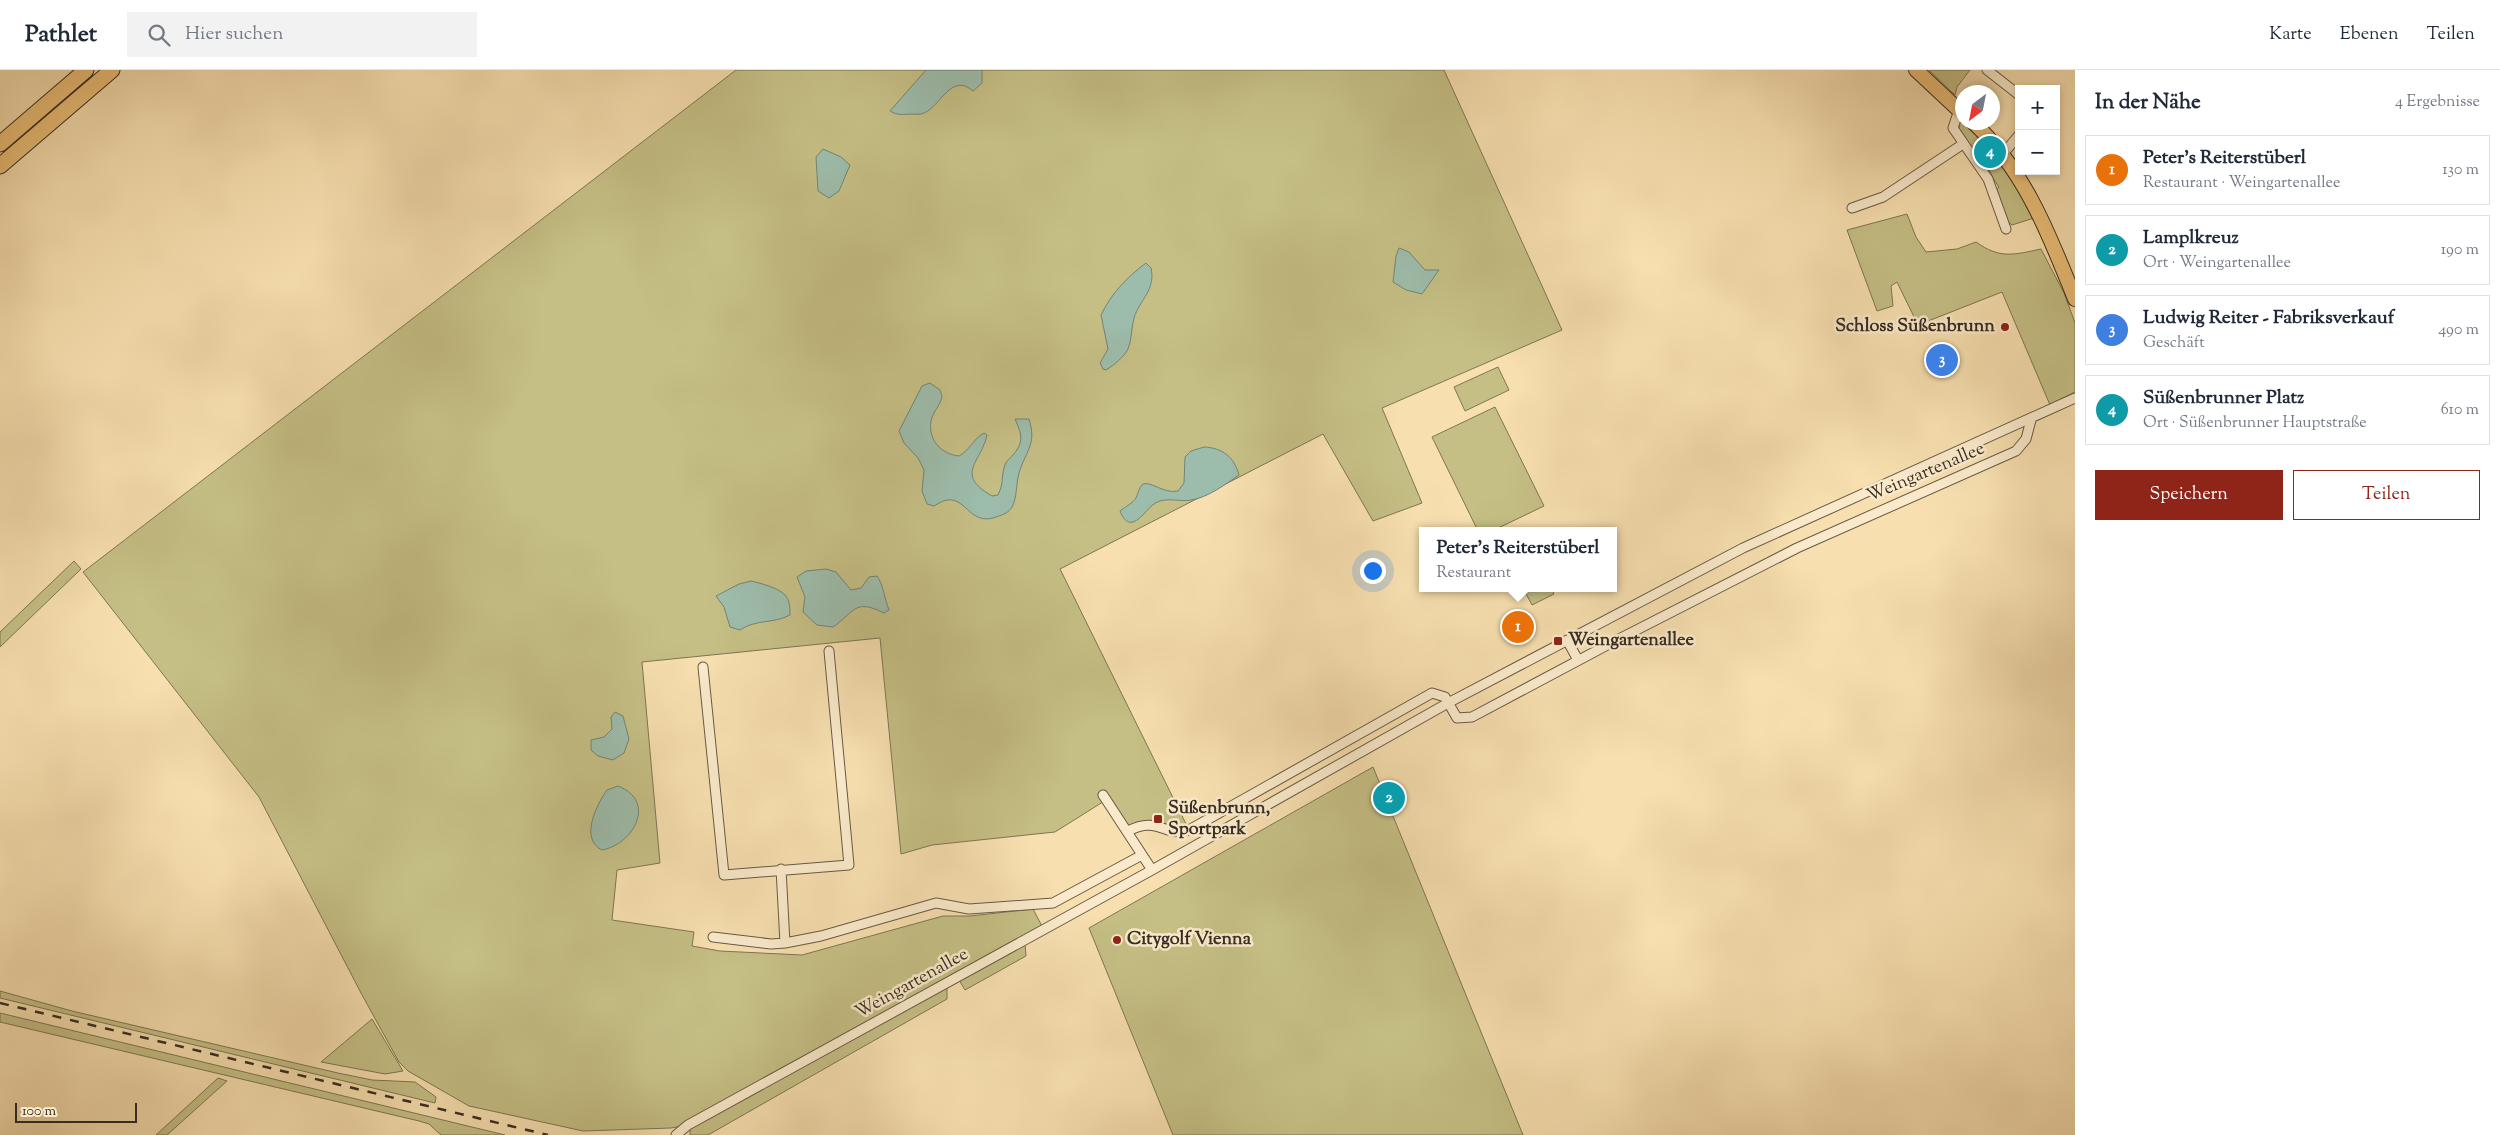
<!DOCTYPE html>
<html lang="de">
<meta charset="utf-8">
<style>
:root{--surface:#fff;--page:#f2f2f3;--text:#1f2937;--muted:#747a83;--line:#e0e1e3;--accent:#8f2418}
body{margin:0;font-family:"Sorts Mill Goudy",serif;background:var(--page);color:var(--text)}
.controls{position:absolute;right:15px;top:15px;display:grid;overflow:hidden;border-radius:0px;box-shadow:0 2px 8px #0003}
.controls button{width:45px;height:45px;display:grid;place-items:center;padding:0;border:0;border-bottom:1px solid var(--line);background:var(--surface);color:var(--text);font:25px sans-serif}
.compass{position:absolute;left:1955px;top:15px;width:45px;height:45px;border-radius:50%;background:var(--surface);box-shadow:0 2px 8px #0003;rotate:212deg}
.scale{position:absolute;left:15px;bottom:12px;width:122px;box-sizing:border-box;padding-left:5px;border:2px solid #372d23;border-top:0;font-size:14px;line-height:18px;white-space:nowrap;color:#372d23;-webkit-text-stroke:4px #faeacb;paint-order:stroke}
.you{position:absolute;left:1372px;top:500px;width:18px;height:18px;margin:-12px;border:4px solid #fff;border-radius:50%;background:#1a73e8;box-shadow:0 0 0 8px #1a73e833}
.badge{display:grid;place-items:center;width:32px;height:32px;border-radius:50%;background:var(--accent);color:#fff;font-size:16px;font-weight:700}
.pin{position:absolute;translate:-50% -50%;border:2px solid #fff;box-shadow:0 1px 5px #0006}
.popup{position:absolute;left:1419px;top:457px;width:198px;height:65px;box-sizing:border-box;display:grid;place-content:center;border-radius:0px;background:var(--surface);filter:drop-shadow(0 1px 4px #0005);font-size:16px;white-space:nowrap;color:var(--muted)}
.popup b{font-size:19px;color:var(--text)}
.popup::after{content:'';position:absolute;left:50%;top:100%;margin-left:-10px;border:10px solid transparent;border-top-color:var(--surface)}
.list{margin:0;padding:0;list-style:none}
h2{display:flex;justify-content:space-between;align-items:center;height:65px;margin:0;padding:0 20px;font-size:21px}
h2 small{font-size:16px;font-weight:400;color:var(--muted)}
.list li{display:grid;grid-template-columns:32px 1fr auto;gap:15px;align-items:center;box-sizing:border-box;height:70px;margin:0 10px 10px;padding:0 10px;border:1px solid var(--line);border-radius:0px}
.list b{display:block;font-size:19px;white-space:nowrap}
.list p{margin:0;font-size:16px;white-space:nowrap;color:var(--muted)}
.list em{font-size:16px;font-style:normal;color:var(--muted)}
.actions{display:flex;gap:10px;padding:15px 20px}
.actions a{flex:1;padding:11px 0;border:1px solid var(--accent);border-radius:0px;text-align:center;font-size:18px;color:var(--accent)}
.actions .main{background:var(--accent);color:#fff}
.icon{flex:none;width:28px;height:28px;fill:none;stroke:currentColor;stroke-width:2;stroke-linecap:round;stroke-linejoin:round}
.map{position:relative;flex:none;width:2075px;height:1065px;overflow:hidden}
header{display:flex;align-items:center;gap:30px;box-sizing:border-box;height:70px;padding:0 25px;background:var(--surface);border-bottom:1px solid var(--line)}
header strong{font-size:24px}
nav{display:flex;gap:28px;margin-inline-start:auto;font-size:18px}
.search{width:350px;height:45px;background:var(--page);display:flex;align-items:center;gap:12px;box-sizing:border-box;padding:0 18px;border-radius:0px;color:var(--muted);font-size:19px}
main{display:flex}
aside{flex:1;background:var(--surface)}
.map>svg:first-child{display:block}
</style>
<header>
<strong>Pathlet</strong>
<div class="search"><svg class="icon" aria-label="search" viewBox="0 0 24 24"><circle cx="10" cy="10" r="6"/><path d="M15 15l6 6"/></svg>Hier suchen</div>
<nav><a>Karte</a><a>Ebenen</a><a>Teilen</a></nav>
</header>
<main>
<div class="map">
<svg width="2075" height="1065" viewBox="0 0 2075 1065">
<rect width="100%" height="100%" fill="#f7dfaf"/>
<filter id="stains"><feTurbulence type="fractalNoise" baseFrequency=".004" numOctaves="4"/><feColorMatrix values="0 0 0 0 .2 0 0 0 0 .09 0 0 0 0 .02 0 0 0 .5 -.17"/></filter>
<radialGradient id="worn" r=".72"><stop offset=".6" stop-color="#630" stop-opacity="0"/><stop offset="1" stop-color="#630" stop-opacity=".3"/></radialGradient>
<path fill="#c5bf85" stroke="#7e7654" d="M 736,0 L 1444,0 L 1562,260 L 1382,338 L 1422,433 L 1373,451 L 1323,364 L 1060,499 L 1189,760 L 1156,755 L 1128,761 L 1106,730 L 1055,762 L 932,775 L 901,784 L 880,568 L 642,592 L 660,793 L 617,800 L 612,850 L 694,862 L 692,876 L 720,881 L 802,885 L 943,846 L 970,846 L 1033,839 L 1044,860 L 688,1055 L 671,1058 L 583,1061 L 469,1036 L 408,1001 L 399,992 L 361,923 L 259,727 L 83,502 Z
M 1929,0 L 1970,0 L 1957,17 L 1955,25 Z
M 1959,49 L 1988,75 L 1984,98 L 1959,62 Z
M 1992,80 L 2014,110 L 2034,148 L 2012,155 L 2004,149 L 1994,122 L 1999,117 C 1991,106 1983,93 1992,80 Z
M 1907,144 L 1916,167 L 1926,182 L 1957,179 L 1976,172 C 2000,189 2013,185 2041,179 L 2064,223 L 2075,253 L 2075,322 L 2050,335 L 2002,222 L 1918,255 L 1897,212 L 1891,216 L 1893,236 L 1877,241 L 1847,160 Z
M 1498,297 L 1509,320 L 1465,341 L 1454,317 Z
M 1495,337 L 1544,436 L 1492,461 L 1478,461 L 1432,367 Z
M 74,491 L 81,499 L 0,577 L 0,562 Z
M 1523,518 L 1551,518 L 1554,524 L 1532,535 Z
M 1373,697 L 1523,1065 L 1173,1065 L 1089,858 Z
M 1025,874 L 1026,886 L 965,920 L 959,910 Z
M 947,917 L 947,929 L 708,1065 L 690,1065 L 690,1059 Z
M 0,921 L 72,941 L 338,1003 L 372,1010 L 415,1012 L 436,1027 L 435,1033 L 0,928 Z
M 0,943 L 505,1065 L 441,1065 L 429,1054 L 419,1051 L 0,952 Z
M 372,949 L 403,1001 L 385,1004 L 321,992 Z
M 218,1008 L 227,1011 L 167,1065 L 156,1065 Z"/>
<path fill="#9dbdac" stroke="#748375" d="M 926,0 L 982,0 L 982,13 L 973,21 C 951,2 941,36 924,43 C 920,45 916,44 912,44 C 904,44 898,46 890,41 Z
M 823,79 L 841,87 L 850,95 L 839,121 L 829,128 L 818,121 L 816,87 Z
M 1399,178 L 1409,182 L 1425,200 L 1439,200 L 1422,224 L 1406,220 L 1393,212 L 1396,186 Z
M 1146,193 L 1151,198 C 1156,220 1140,229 1134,248 C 1131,258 1132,270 1128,279 C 1124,287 1114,295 1106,300 L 1103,299 L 1100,293 L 1108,279 L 1101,245 C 1111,224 1127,207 1146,193 Z
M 930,313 L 940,320 L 942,326 C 941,335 933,341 931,351 C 928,370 941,384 959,386 C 970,380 973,369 984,363 L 987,365 C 981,393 954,404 992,426 L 998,425 C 1004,412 1001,409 1004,398 C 1005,392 1009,389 1013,385 C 1025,371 1021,363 1015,349 L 1029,349 C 1037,375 1026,380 1019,403 C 1016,414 1017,428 1012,437 C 1009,442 1005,444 999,446 C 972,457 969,433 952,430 C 945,429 939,433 934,436 L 927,434 L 922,421 L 924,400 L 918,388 L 904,373 L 899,361 L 922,316 Z
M 1204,377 C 1223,378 1234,387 1239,405 C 1226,414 1207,428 1191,430 C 1181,432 1171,428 1160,431 C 1149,434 1143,449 1133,452 C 1126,454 1122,446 1120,441 C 1125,437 1133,433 1136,428 C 1138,424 1139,417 1143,414 C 1151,411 1164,424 1178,421 L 1184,413 L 1185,387 L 1191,381 Z
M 826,499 L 836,502 L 851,520 L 861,518 L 869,507 L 877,506 C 884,516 884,528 889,540 L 884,543 C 854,528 855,542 833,557 L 817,555 L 803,542 L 805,527 L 797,507 L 806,501 Z
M 751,511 C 760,513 779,518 785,525 C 790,530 790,539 790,545 C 773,554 756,549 740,560 L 730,557 L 724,537 L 716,526 L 739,514 Z
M 615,642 L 623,646 L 629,669 L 624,683 L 613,690 L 598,686 L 591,680 L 591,670 L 604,667 L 612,659 L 611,647 Z
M 618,716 C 657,731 634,774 602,780 C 579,769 597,734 607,720 Z"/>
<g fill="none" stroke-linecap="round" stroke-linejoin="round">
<defs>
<path id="minor" d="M 1987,0 L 2019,25
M 1959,40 L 1953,58 L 1988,109 L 2006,159
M 2003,84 L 2019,65
M 1852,138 L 1883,127 L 1963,74
M 1567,570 L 1578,590
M 703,597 L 724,805 L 849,795 L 829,581
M 1103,725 L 1152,800
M 1128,761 C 1159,745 1164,768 1189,760 L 1432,623 L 1445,627 L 1457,648 L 1472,647 L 1613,572 L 1797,478 L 2016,381 L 2026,369 L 2031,350
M 781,799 L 785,873
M 713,867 L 771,874 L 785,873 L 821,866 L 936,833 L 969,839 L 1053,833 L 1142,785
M 676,1065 L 688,1055 L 1152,800 L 1448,633 L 1743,478 L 2075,328"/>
<path id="primary" d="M 1916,0 L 1962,43
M 1973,52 C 2025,101 2049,164 2075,229"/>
<path id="motorway" d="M 0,74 L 86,0
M 0,96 L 112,0"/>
</defs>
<use href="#minor" stroke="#675a46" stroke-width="11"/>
<use href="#primary" stroke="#372d23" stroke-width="16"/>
<use href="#motorway" stroke="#372d23" stroke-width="17"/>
<use href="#minor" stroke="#faeacb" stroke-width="9"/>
<use href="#primary" stroke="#ecc078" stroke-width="14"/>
<use href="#motorway" stroke="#ecc078" stroke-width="15"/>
<path stroke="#372d23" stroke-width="2.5" stroke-dasharray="9 9" stroke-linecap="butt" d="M 0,933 L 548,1065"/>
</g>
<g fill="#8f2418" stroke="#faeacb" stroke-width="2">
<circle cx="2005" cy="257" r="5"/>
<rect x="1553" y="566" width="10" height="10" rx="2.5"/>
<rect x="1153" y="744" width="10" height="10" rx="2.5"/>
<circle cx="1117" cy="870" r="5"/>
</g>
<g text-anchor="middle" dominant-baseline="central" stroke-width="5" stroke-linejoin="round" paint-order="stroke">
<g font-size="18" font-weight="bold" fill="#372d23" stroke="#faeacb" text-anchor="start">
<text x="1995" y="257" text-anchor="end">Schloss Süßenbrunn</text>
<text x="1568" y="571">Weingartenallee</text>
<text x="1168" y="739">Süßenbrunn,<tspan x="1168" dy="21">Sportpark</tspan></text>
<text x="1127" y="870">Citygolf Vienna</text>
</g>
<g font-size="18" fill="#372d23" stroke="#faeacb">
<text transform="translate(1926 403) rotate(-23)">Weingartenallee</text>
<text transform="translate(912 914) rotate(-29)">Weingartenallee</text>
</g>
</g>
<rect width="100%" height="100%" filter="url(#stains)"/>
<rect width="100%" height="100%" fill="url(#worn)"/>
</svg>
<div class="controls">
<button>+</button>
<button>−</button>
</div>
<svg class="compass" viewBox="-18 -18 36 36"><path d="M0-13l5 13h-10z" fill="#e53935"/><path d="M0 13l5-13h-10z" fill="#747a83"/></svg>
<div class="scale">100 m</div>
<div class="you"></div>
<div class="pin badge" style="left:1518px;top:557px;background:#e8710a">1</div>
<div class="popup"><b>Peter's Reiterstüberl</b>Restaurant</div>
<div class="pin badge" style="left:1389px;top:728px;background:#0f9aa8">2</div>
<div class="pin badge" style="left:1942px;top:290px;background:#3f7fe0">3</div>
<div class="pin badge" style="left:1990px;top:82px;background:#0f9aa8">4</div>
</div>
<aside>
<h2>In der Nähe<small>4 Ergebnisse</small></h2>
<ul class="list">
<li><span class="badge" style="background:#e8710a">1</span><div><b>Peter's Reiterstüberl</b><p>Restaurant · Weingartenallee</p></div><em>130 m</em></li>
<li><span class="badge" style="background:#0f9aa8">2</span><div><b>Lamplkreuz</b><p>Ort · Weingartenallee</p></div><em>190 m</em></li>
<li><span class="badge" style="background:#3f7fe0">3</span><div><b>Ludwig Reiter - Fabriksverkauf</b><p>Geschäft</p></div><em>490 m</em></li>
<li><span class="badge" style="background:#0f9aa8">4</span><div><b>Süßenbrunner Platz</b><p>Ort · Süßenbrunner Hauptstraße</p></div><em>610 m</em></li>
</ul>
<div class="actions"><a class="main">Speichern</a><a>Teilen</a></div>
</aside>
</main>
